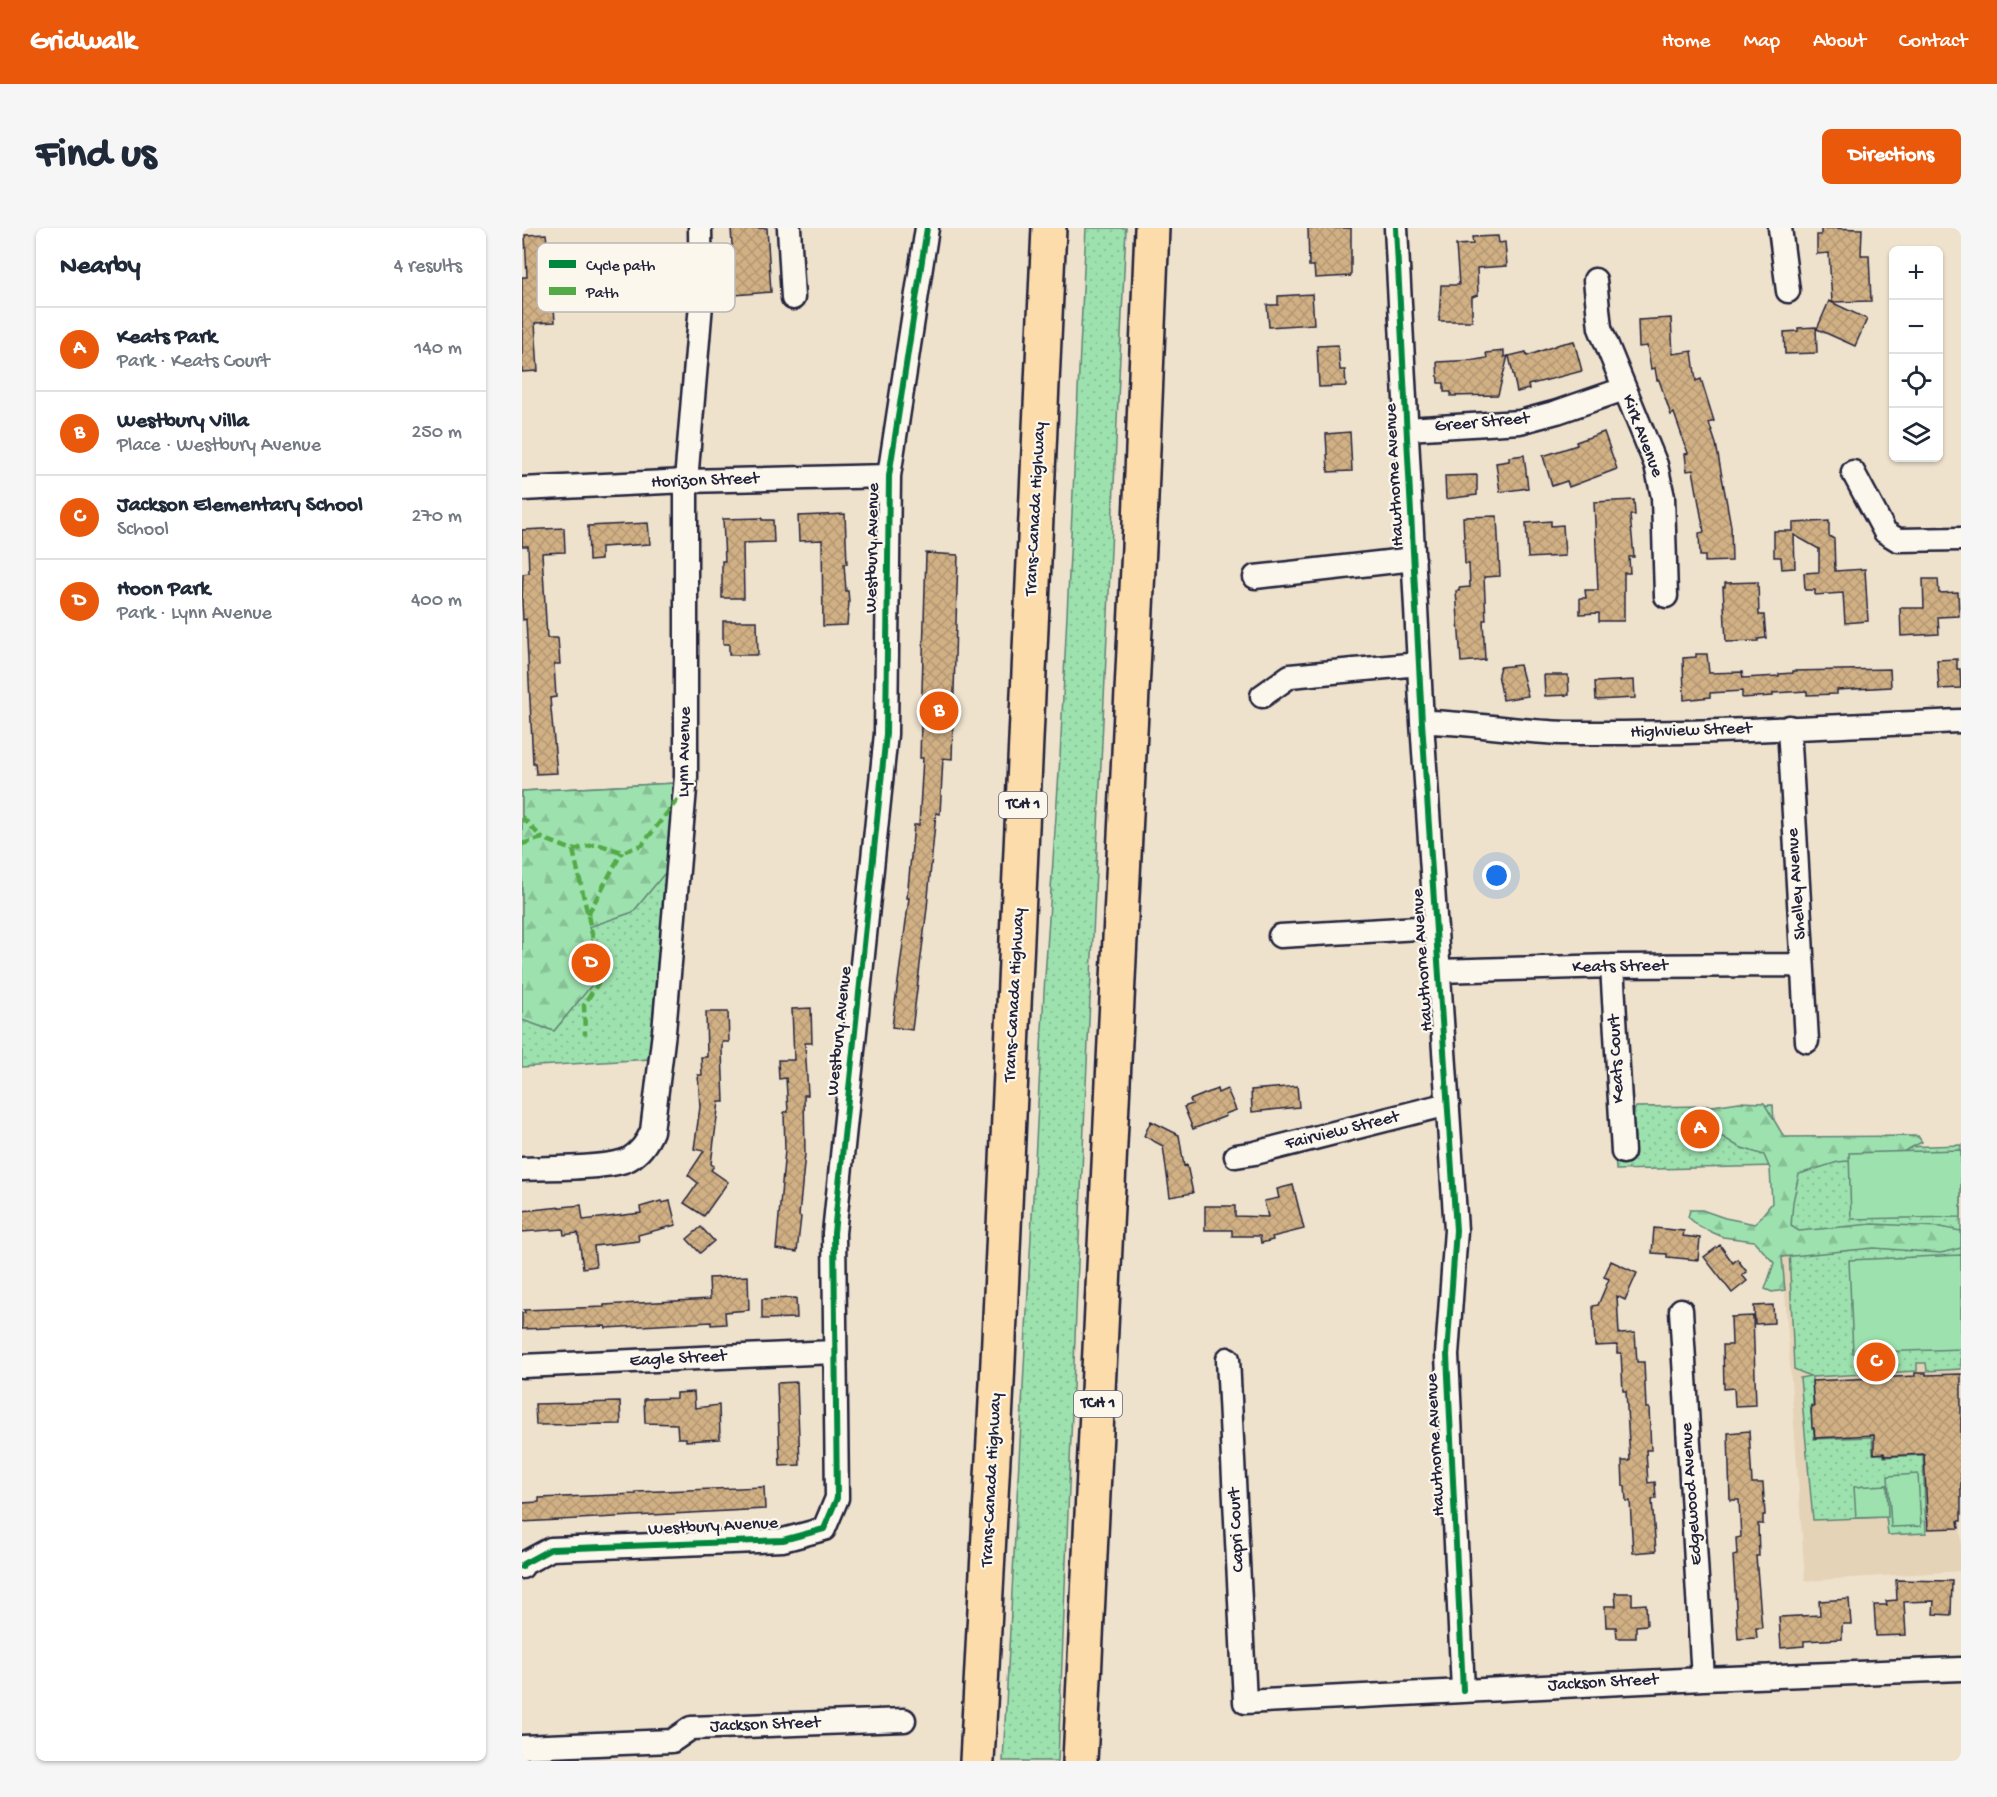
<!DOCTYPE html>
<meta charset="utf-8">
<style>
:root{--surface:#fff;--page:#f6f6f7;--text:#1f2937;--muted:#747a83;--line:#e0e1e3;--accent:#ea580c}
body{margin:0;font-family:"Gochi Hand",sans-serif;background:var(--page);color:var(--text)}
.controls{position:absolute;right:18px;top:18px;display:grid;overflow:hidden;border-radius:9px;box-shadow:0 2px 4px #0004}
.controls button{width:54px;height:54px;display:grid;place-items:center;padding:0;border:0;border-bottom:2px solid var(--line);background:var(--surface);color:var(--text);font:30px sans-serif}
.you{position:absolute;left:975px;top:648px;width:21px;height:21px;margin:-15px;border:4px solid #fff;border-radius:50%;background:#1a73e8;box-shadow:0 0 0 9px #1a73e833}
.badge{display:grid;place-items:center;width:39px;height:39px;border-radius:50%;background:var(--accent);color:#fff;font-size:20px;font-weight:700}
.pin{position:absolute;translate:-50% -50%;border:3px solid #fff;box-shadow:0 2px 6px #0006}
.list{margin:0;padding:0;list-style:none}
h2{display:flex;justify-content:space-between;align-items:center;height:78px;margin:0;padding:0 24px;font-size:26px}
h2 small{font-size:20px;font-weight:400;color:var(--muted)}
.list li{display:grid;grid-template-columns:39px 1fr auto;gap:18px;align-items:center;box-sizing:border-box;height:84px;padding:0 24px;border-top:2px solid var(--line)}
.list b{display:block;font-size:22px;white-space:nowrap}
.list p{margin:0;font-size:20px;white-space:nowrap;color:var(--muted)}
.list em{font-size:20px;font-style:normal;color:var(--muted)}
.icon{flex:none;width:33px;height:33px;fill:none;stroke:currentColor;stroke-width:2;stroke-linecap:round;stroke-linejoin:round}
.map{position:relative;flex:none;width:1439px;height:1533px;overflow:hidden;border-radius:9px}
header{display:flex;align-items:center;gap:36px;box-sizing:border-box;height:84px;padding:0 30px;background:var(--accent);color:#fff}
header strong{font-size:28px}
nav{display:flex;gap:33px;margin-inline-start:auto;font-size:21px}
.intro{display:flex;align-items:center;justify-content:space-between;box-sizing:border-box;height:144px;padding:0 36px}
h1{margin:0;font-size:42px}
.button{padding:15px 27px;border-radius:9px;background:var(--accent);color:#fff;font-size:21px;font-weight:700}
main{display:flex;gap:36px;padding:0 36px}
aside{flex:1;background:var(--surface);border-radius:9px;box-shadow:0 2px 4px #0004}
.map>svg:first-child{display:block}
</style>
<header>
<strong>Gridwalk</strong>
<nav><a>Home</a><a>Map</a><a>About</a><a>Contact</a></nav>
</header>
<div class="intro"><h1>Find us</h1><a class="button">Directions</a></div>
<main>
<aside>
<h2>Nearby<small>4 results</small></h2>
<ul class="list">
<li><span class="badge">A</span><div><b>Keats Park</b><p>Park · Keats Court</p></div><em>140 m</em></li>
<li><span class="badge">B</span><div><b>Westbury Villa</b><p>Place · Westbury Avenue</p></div><em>250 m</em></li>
<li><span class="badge">C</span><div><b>Jackson Elementary School</b><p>School</p></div><em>270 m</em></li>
<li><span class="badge">D</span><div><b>Hoon Park</b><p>Park · Lynn Avenue</p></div><em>400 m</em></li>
</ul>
</aside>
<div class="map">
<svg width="1439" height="1533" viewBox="0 0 1439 1533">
<defs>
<pattern id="green-dots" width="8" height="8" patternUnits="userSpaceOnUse" patternTransform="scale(1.5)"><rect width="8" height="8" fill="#9de2ae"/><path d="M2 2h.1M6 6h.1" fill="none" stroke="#87c297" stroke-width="1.8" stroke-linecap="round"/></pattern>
<pattern id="forest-firs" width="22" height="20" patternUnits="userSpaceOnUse" patternTransform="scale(1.5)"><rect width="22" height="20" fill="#9de2ae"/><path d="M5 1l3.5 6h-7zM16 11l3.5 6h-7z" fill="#87c297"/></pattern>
<pattern id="building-cross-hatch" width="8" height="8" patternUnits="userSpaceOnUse" patternTransform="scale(1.5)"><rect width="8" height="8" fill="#d1b084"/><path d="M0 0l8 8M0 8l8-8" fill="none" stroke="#b39773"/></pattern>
</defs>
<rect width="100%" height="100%" fill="#eee2cd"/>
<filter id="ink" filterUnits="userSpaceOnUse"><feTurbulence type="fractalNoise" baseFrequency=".0167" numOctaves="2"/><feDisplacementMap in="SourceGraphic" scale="12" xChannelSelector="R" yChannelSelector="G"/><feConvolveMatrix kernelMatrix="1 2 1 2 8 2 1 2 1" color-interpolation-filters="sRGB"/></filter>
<g filter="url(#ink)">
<path fill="#e5d3b7" d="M 1439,917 L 1439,1343 L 1283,1353 L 1253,923 Z"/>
<path fill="url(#green-dots)" stroke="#608274" stroke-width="1.5" d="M 564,0 L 604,0 L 558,985 L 536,1533 L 481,1533 L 522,764 L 538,529 Z
M 154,555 L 129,831 L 0,839 L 0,563 Z
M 1251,877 L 1254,938 L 1094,942 L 1093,923 L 1114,879 Z
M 1439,917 L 1439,1141 L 1405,1143 L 1404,1135 L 1395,1135 L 1395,1143 L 1290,1149 L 1291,1177 L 1289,1177 L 1289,1186 L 1291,1187 L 1292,1211 L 1350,1209 L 1351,1226 L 1361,1226 L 1362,1229 L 1401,1227 L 1404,1305 L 1366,1307 L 1364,1289 L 1291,1292 L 1278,1150 L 1288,1148 L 1272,1141 L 1263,923 Z"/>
<path fill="url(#forest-firs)" stroke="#608274" stroke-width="1.5" d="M 154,555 L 147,640 L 111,684 L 67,699 L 78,747 L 32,803 L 0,792 L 0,563 Z
M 1217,874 L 1242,875 L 1262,909 L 1396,908 L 1400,914 L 1373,928 L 1316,934 L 1277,946 L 1271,974 L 1269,998 L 1277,1003 L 1350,996 L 1418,999 L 1439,1003 L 1439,1020 L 1419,1025 L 1352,1020 L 1260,1029 L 1263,1062 L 1250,1064 L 1243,1061 L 1252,1035 L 1232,1013 L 1201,1009 L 1178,999 L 1166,989 L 1168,982 L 1180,982 L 1203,990 L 1233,996 L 1250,975 L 1248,941 L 1242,927 L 1217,919 L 1194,905 L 1183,888 L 1191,878 Z"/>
<path fill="#9de2ae" stroke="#608274" stroke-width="1.5" d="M 1439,922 L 1439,989 L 1329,991 L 1327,925 Z
M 1439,1027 L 1439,1121 L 1331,1125 L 1327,1032 Z
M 1396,1246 L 1399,1298 L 1369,1299 L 1366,1248 Z
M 1365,1257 L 1366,1289 L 1334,1290 L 1332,1259 Z"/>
<path fill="url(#building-cross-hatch)" stroke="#22223b" stroke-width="1.5" d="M 209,0 L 245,0 L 249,64 L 213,67 Z
M 786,0 L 829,0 L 829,48 L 793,50 L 792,38 L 787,38 Z
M 1299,0 L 1340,1 L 1339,27 L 1347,27 L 1349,73 L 1310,74 L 1307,25 L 1295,26 L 1295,7 L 1299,7 Z
M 24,6 L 25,14 L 27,14 L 28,23 L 33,23 L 34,39 L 21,40 L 22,79 L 32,79 L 33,94 L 13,95 L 16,143 L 0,144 L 0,49 L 5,49 L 3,7 Z
M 976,8 L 977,15 L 983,14 L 985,38 L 955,40 L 956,67 L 950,69 L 950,93 L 917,93 L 919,57 L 937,57 L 934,17 L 951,16 L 950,9 Z
M 790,66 L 792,96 L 747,99 L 745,77 L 756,77 L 756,68 Z
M 1307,73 L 1345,91 L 1333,118 L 1295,101 Z
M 1149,90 L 1151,126 L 1170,123 L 1174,153 L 1179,151 L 1192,193 L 1187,195 L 1194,216 L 1209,298 L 1210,333 L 1183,334 L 1183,328 L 1178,328 L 1177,305 L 1182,304 L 1171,242 L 1165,243 L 1163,226 L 1166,225 L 1152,185 L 1149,187 L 1137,152 L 1135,152 L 1133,140 L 1129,141 L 1125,118 L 1117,119 L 1116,92 Z
M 1294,99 L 1295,125 L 1263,126 L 1262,104 L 1276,103 L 1276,100 Z
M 1052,113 L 1060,143 L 1006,157 L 1007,161 L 995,164 L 987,128 L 1004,124 L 1005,128 L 1038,116 Z
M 816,117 L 818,142 L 823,142 L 824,158 L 797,159 L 795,118 Z
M 982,123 L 982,129 L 986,128 L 976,167 L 929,168 L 929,164 L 922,164 L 922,155 L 916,155 L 915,134 L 953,132 L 965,130 L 964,125 Z
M 828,204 L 830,243 L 806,244 L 804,206 Z
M 1082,204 L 1095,241 L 1047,259 L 1045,253 L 1030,258 L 1021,228 L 1055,217 L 1054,214 Z
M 1002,227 L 1006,260 L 978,264 L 974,235 L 987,233 L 987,229 Z
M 955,247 L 955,267 L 924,271 L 923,248 Z
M 1112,272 L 1113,287 L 1108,287 L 1112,329 L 1107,329 L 1108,345 L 1102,345 L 1102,393 L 1077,393 L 1077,385 L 1058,386 L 1058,370 L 1064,370 L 1063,362 L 1076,362 L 1072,274 Z
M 323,286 L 325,336 L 322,336 L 324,363 L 326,363 L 327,374 L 325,397 L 301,398 L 300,312 L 277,313 L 276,288 Z
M 975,288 L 978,348 L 962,349 L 964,392 L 961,392 L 963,432 L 939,434 L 934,363 L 937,363 L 937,360 L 948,359 L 947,336 L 943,336 L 941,289 Z
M 240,290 L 240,292 L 251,292 L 252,314 L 221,315 L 222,370 L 200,370 L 200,333 L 203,333 L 201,291 Z
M 1029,293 L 1029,298 L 1041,297 L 1043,328 L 1006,330 L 1004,295 Z
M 1307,293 L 1307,308 L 1312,311 L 1313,343 L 1343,341 L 1346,393 L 1323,395 L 1321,365 L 1293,367 L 1293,362 L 1283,362 L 1282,345 L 1297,344 L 1297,321 L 1272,307 L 1273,340 L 1260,341 L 1259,329 L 1252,329 L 1252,303 L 1271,303 L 1271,295 Z
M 126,295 L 128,316 L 79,319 L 79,332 L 67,333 L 66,298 Z
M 42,300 L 43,324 L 20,325 L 25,410 L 36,410 L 38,436 L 32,436 L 34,469 L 28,470 L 35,545 L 14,546 L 13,535 L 11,535 L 4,391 L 1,392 L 0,374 L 1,346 L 7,345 L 6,318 L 0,318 L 0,302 Z
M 404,325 L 436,327 L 430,531 L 421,530 L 418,586 L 414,585 L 405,680 L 390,802 L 370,799 L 387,670 L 385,670 L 392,597 L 397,597 L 401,530 L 398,530 Z
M 1401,351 L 1416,351 L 1417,365 L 1436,364 L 1437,388 L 1416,389 L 1417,406 L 1379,408 L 1378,380 L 1402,380 Z
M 1236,354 L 1237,387 L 1242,387 L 1244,410 L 1236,411 L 1236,413 L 1204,414 L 1201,359 L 1203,359 L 1203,355 Z
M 201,393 L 235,393 L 236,427 L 207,427 L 207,416 L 201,416 Z
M 1174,426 L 1185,426 L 1187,445 L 1220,444 L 1221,450 L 1257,448 L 1257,446 L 1271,445 L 1271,443 L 1368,441 L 1369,459 L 1315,462 L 1315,466 L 1285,467 L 1285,463 L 1251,465 L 1251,468 L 1220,470 L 1220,463 L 1188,465 L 1188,469 L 1162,472 L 1161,430 L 1174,429 Z
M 1435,431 L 1435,441 L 1438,441 L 1439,460 L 1417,461 L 1415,432 Z
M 998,437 L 1006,468 L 981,472 L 976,446 L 978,439 Z
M 1022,447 L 1046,447 L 1047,467 L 1023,468 Z
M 1112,452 L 1113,470 L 1074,472 L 1073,454 Z
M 289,780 L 290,815 L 283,815 L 286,867 L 282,867 L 283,926 L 277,988 L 279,989 L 275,1024 L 254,1021 L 263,922 L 262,884 L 266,884 L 264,850 L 257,851 L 256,832 L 272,832 L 270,781 Z
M 184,784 L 206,784 L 207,814 L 200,814 L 200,823 L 202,874 L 197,874 L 189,936 L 192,938 L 189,942 L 206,954 L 182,988 L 162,975 L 176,955 L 166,947 L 182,923 L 172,921 L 178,879 L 176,847 L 180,847 L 179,829 L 185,829 Z
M 775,858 L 777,879 L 730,884 L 729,862 Z
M 695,861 L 696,865 L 705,861 L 714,882 L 703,886 L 704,888 L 671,901 L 662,879 L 670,876 L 668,872 Z
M 629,893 L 657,907 L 662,938 L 665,937 L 671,965 L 648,969 L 641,918 L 622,908 Z
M 771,957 L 782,1001 L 750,1009 L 751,1012 L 739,1015 L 738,1008 L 710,1008 L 710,1002 L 683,1002 L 683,978 L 713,978 L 713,988 L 746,989 L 742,973 L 757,970 L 755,961 Z
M 139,973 L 140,975 L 148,973 L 154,997 L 116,1007 L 117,1013 L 72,1018 L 74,1038 L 61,1040 L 56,1005 L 42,1007 L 41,1001 L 0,1004 L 0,983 L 59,977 L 61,992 L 119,985 L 118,979 Z
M 179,999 L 192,1013 L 178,1025 L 165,1011 Z
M 1132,1000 L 1162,1003 L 1161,1008 L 1178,1010 L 1176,1032 L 1145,1029 L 1145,1026 L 1130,1025 Z
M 1198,1017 L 1211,1035 L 1215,1031 L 1225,1044 L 1220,1047 L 1225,1053 L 1210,1065 L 1182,1029 Z
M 1089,1033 L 1115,1045 L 1103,1072 L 1095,1068 L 1097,1106 L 1113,1105 L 1115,1134 L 1122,1134 L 1124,1180 L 1127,1180 L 1129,1222 L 1124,1222 L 1126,1255 L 1133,1254 L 1134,1271 L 1130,1272 L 1134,1323 L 1111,1325 L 1108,1273 L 1104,1273 L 1103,1258 L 1101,1258 L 1100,1233 L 1108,1233 L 1104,1163 L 1101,1163 L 1099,1125 L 1095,1125 L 1095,1117 L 1073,1118 L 1071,1078 L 1076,1077 L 1087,1051 L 1082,1049 Z
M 226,1048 L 227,1082 L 203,1084 L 204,1096 L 189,1097 L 189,1094 L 84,1100 L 83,1098 L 0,1101 L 0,1085 L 3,1085 L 2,1082 L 82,1079 L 82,1077 L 188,1071 L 187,1050 Z
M 274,1070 L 275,1090 L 240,1091 L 240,1071 Z
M 1251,1077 L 1252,1095 L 1233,1096 L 1232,1078 Z
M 1231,1088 L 1234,1177 L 1213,1178 L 1212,1160 L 1202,1161 L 1201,1117 L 1210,1117 L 1209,1089 Z
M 1393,1145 L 1404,1145 L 1404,1147 L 1439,1146 L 1439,1293 L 1436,1293 L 1437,1300 L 1406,1301 L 1402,1226 L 1363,1228 L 1362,1225 L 1352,1226 L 1352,1207 L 1293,1210 L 1292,1200 L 1290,1200 L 1289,1178 L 1292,1178 L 1290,1153 L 1393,1148 Z
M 275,1154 L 278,1237 L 258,1238 L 255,1155 Z
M 172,1164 L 173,1180 L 197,1177 L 198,1211 L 164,1213 L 164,1210 L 156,1210 L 155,1196 L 123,1195 L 122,1171 L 154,1170 L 154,1165 Z
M 98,1174 L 99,1196 L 14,1197 L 13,1176 Z
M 1227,1203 L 1230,1255 L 1241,1255 L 1243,1287 L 1241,1287 L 1241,1296 L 1236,1296 L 1237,1328 L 1234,1328 L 1240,1400 L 1234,1400 L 1235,1410 L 1216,1411 L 1211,1328 L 1215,1327 L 1214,1310 L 1219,1309 L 1217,1272 L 1208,1272 L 1206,1205 Z
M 242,1259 L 243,1281 L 0,1294 L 0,1275 L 17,1274 L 17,1270 L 114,1266 L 114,1264 Z
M 1374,1352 L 1430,1353 L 1429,1387 L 1411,1386 L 1412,1373 L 1382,1374 L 1384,1407 L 1354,1408 L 1352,1377 L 1365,1377 L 1364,1373 L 1375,1372 Z
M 1093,1365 L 1110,1365 L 1110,1377 L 1124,1376 L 1125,1397 L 1114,1398 L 1114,1410 L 1095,1410 L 1094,1399 L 1084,1399 L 1083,1378 L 1094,1378 Z
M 1327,1371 L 1329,1396 L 1321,1396 L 1320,1398 L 1320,1411 L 1282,1413 L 1282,1418 L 1259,1420 L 1257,1389 L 1298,1387 L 1297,1373 Z"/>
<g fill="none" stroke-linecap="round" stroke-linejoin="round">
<defs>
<path id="minor" d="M 267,0 L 271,70
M 874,0 L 900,494 L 934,1002 L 925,1127 L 941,1462
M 1258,0 L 1266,63
M 1073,52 L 1078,100 L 1134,237 L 1141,269 L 1144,368
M 885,201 L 998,194 L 1035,184 L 1102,161
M 1331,244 L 1363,304 L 1376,312 L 1439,311
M 0,261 L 164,253 L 367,248
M 733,349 L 892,331
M 740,468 L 768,448 L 897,436
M 900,494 C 950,494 1000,505 1050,505 C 1180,506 1310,498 1439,493
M 1267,499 L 1285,813
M 758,708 L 914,699
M 1090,738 L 1101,924
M 916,743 L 1090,738 L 1280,737
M 714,928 L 733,925 L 926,876
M 0,941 C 24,940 88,941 107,931 C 119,924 125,915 130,903 L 142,804 L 164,549 L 164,253 L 179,76 L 178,0
M 1159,1082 L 1181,1451
M 706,1131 L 723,1474 L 1181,1451 L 1439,1441
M 0,1138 L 312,1124
M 0,1339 L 1,1336 L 29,1321 L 261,1312 L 302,1301 L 315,1270 L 312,1005 L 364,506 L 367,248 L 405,0
M 0,1519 L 150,1513 L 169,1500 L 382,1492"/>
<path id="highway" d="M 455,1533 L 475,1155 L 527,0
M 558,1533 L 617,319 L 630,0"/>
</defs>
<use href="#minor" stroke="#22223b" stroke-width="27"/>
<use href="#highway" stroke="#22223b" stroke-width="38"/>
<use href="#minor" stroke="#fbf7ec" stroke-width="22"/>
<use href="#highway" stroke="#fddcac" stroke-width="33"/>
<path stroke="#53aa46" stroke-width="4.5" stroke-dasharray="9 4.5" stroke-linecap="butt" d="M 0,589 L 20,610
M 0,616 L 20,610 L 51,622 L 75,616 L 100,624 L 120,617 L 163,562
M 51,622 L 80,749 L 62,777 L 63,807
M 66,686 L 100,624"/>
<defs>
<path id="cycleway" d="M 874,0 L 900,494 L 934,1002 L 925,1127 L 941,1462
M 0,1339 L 1,1336 L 29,1321 L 261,1312 L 302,1301 L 315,1270 L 312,1005 L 364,506 L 367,248 L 405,0"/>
</defs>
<use href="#cycleway" stroke="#fbf7ec" stroke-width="10"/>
<use href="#cycleway" stroke="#00873e" stroke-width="6"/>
</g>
</g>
<g text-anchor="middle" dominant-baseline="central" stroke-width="4.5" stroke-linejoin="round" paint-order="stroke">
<g fill="#fbf7ec" stroke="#636270" stroke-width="1.5">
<rect x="477" y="564" width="48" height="26" rx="4.5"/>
<rect x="552" y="1163" width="48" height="26" rx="4.5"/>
</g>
<g font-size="16" font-weight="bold" fill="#22223b">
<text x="501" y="577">TCH 1</text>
<text x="576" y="1176">TCH 1</text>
</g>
<g font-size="18" fill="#22223b" stroke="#fbf7ec">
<text transform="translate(960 195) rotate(-5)">Greer Street</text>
<text transform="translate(1120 208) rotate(69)">Kirk Avenue</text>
<text transform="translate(873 247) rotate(-93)">Hawthorne Avenue</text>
<text transform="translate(183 253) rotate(-2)">Horizon Street</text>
<text transform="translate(514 281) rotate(-87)">Trans-Canada Highway</text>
<text transform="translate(351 320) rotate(-89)">Westbury Avenue</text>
<text transform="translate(1169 503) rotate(-2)">Highview Street</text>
<text transform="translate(163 524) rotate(-89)">Lynn Avenue</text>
<text transform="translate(1275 656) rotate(-94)">Shelley Avenue</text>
<text transform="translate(901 732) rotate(-94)">Hawthorne Avenue</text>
<text transform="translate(1098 739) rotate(-1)">Keats Street</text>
<text transform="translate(493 767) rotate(-87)">Trans-Canada Highway</text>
<text transform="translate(318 803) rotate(-84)">Westbury Avenue</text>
<text transform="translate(1095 831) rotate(-93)">Keats Court</text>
<text transform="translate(820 903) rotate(-14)">Fairview Street</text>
<text transform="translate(156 1131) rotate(-3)">Eagle Street</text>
<text transform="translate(914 1217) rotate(-93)">Hawthorne Avenue</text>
<text transform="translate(470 1252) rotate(-87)">Trans-Canada Highway</text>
<text transform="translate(1170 1266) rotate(-94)">Edgewood Avenue</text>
<text transform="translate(191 1299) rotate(-3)">Westbury Avenue</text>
<text transform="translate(715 1302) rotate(-93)">Capri Court</text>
<text transform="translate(1081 1455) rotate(-3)">Jackson Street</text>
<text transform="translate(243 1497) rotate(-2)">Jackson Street</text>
</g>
</g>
<rect x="15" y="15" width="198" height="69" rx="9" fill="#fbf7ec" stroke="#bab7b7" stroke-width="1.5"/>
<rect x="27" y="32" width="27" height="8" fill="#00873e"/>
<rect x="27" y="59" width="27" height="8" fill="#53aa46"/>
<g font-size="16" fill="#22223b">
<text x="64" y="42">Cycle path</text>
<text x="64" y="69">Path</text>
</g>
</svg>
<div class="controls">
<button>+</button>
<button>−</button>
<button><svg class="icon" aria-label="locate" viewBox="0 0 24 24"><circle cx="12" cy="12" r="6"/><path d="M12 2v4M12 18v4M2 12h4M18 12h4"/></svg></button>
<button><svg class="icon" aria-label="layers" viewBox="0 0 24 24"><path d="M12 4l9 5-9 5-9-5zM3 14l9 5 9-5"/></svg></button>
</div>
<div class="you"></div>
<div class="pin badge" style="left:1178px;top:901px">A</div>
<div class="pin badge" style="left:417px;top:483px">B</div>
<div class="pin badge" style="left:1354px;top:1134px">C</div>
<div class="pin badge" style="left:69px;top:735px">D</div>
</div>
</main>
